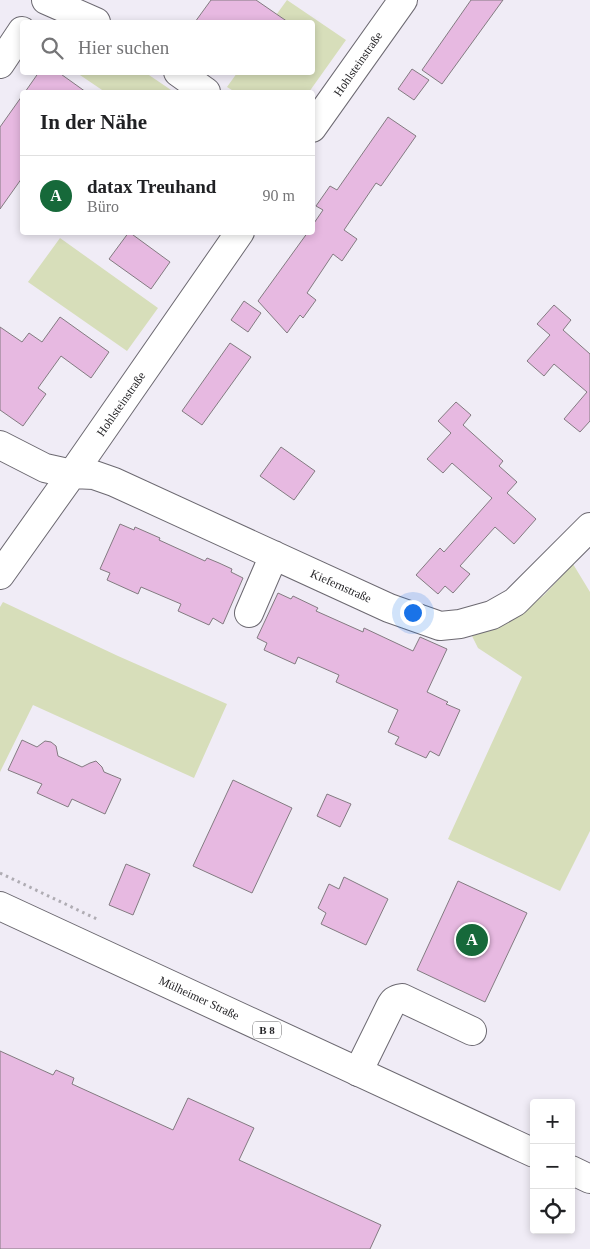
<!DOCTYPE html>
<html lang="de">
<meta charset="utf-8">
<style>
:root{--surface:#fff;--page:#f6f6f6;--text:#202124;--muted:#757577;--line:#e0e0e0;--accent:#16693a}
body{margin:0;font-family:"Times New Roman",serif;background:var(--page);color:var(--text)}
.controls{position:absolute;right:15px;bottom:15px;display:grid;overflow:hidden;border-radius:5px;box-shadow:0 2px 8px #0003}
.controls button{width:45px;height:45px;display:grid;place-items:center;padding:0;border:0;border-bottom:1px solid var(--line);background:var(--surface);color:var(--text);font:25px sans-serif}
.you{position:absolute;left:412px;top:612px;width:18px;height:18px;margin:-12px;border:4px solid #fff;border-radius:50%;background:#1a73e8;box-shadow:0 0 0 8px #1a73e833}
.badge{display:grid;place-items:center;width:32px;height:32px;border-radius:50%;background:var(--accent);color:#fff;font-size:16px;font-weight:700}
.pin{position:absolute;translate:-50% -50%;border:2px solid #fff;box-shadow:0 1px 5px #0006}
.list{margin:0;padding:0;list-style:none}
h2{display:flex;justify-content:space-between;align-items:center;height:65px;margin:0;padding:0 20px;font-size:21px}
h2 small{font-size:16px;font-weight:400;color:var(--muted)}
.list li{display:grid;grid-template-columns:32px 1fr auto;gap:15px;align-items:center;box-sizing:border-box;height:80px;padding:0 20px;border-top:1px solid var(--line)}
.list b{display:block;font-size:19px;white-space:nowrap}
.list p{margin:0;font-size:16px;white-space:nowrap;color:var(--muted)}
.list em{font-size:16px;font-style:normal;color:var(--muted)}
.icon{flex:none;width:28px;height:28px;fill:none;stroke:currentColor;stroke-width:2;stroke-linecap:round;stroke-linejoin:round}
.map{position:relative;flex:none;width:590px;height:1249px;overflow:hidden}
.search{position:absolute;background:var(--surface);box-shadow:0 2px 8px #0003;left:20px;top:20px;width:295px;height:55px;display:flex;align-items:center;gap:12px;box-sizing:border-box;padding:0 18px;border-radius:5px;color:var(--muted);font-size:19px}
.panel{position:absolute;background:var(--surface);box-shadow:0 2px 8px #0003;left:20px;top:90px;width:295px;height:145px;border-radius:5px}
.map>svg:first-child{display:block}
</style>
<div class="map">
<svg width="590" height="1249" viewBox="0 0 590 1249">
<rect width="100%" height="100%" fill="#f0ecf6"/>
<path fill="#d7deba" d="M 287,0 L 346,40 L 309,92 L 235,92 L 227,87 L 237,73 L 312,72 L 312,22 L 271,22 Z
M 77,73 L 146,73 L 174,92 L 105,92 Z
M 60,238 L 158,308 L 127,351 L 28,282 Z
M 573,564 L 590,592 L 590,831 L 560,891 L 448,839 L 522,677 L 478,648 L 472,636 L 513,619 L 544,595 Z
M 3,602 L 118,656 L 227,704 L 194,778 L 33,705 L 0,772 L 0,607 Z"/>
<path fill="#e7b9e1" stroke="#837b81" d="M 211,0 L 256,0 L 288,22 L 195,22 Z
M 471,0 L 503,0 L 442,84 L 422,70 Z
M 412,69 L 429,80 L 414,100 L 398,89 Z
M 39,72 L 58,72 L 86,92 L 25,92 Z
M 22,96 L 22,178 L 0,209 L 0,127 Z
M 388,117 L 416,136 L 381,186 L 376,183 L 344,230 L 357,239 L 342,261 L 333,254 L 307,293 L 316,300 L 303,318 L 300,315 L 287,333 L 258,301 L 308,232 L 312,232 L 312,226 L 323,210 L 316,206 L 330,186 L 337,190 Z
M 129,232 L 170,262 L 151,289 L 109,259 Z
M 244,301 L 261,313 L 248,332 L 231,320 Z
M 554,305 L 571,320 L 563,330 L 590,354 L 590,421 L 580,432 L 564,419 L 587,392 L 554,364 L 544,376 L 527,361 L 550,335 L 537,324 Z
M 60,317 L 109,352 L 91,378 L 61,356 L 38,388 L 46,394 L 23,426 L 0,410 L 0,327 L 22,342 L 29,333 L 42,342 Z
M 230,343 L 251,357 L 202,425 L 182,411 Z
M 456,402 L 471,415 L 463,425 L 503,461 L 499,466 L 517,482 L 507,493 L 536,519 L 514,544 L 495,527 L 460,566 L 470,574 L 453,593 L 445,586 L 438,594 L 416,575 L 440,548 L 444,552 L 492,498 L 452,463 L 443,473 L 427,459 L 451,433 L 438,421 Z
M 281,447 L 315,471 L 294,500 L 260,476 Z
M 120,524 L 134,530 L 135,527 L 160,538 L 159,540 L 205,561 L 207,558 L 219,563 L 232,569 L 231,572 L 243,578 L 223,624 L 213,618 L 209,625 L 178,611 L 181,604 L 141,587 L 138,594 L 107,580 L 110,573 L 100,569 Z
M 278,593 L 291,599 L 293,596 L 318,608 L 316,611 L 363,632 L 364,628 L 413,651 L 420,637 L 447,649 L 427,692 L 448,702 L 446,704 L 460,710 L 439,756 L 430,751 L 426,758 L 395,744 L 399,737 L 388,732 L 398,710 L 336,682 L 339,675 L 298,657 L 295,664 L 264,650 L 267,643 L 257,638 Z
M 22,740 L 37,747 L 45,741 L 51,742 L 56,746 L 58,756 L 82,767 L 90,763 L 96,761 L 102,767 L 104,772 L 121,779 L 105,814 L 72,799 L 68,807 L 37,793 L 42,784 L 8,770 Z
M 233,780 L 292,808 L 252,893 L 193,866 Z
M 327,794 L 351,804 L 340,827 L 317,816 Z
M 126,864 L 150,874 L 133,915 L 109,905 Z
M 344,877 L 388,899 L 366,945 L 321,924 L 326,913 L 318,908 L 329,884 L 339,889 Z
M 458,881 L 527,913 L 485,1002 L 417,970 Z
M 0,1051 L 53,1075 L 56,1070 L 74,1078 L 72,1084 L 173,1130 L 188,1098 L 254,1128 L 239,1160 L 381,1225 L 370,1249 L 0,1249 Z"/>
<g fill="none" stroke-linecap="round" stroke-linejoin="round">
<defs>
<path id="minor" d="M 46,0 L 96,22
M 0,64 L 22,31
M 178,72 L 206,92
M 312,128 L 403,0
M 0,445 L 45,468 L 72,474 L 94,475 L 114,482 L 389,608 L 440,626 L 460,624 L 492,615 L 515,602 L 590,527
M 0,575 L 72,474 L 240,232
M 249,613 L 274,555
M 358,1072 L 390,1007 C 393,1001 395,999 402,998 L 472,1031"/>
<path id="major" d="M 0,906 L 534,1153
M 571,1170 L 590,1179"/>
</defs>
<use href="#minor" stroke="#6c6971" stroke-width="30"/>
<use href="#major" stroke="#6c6971" stroke-width="30"/>
<path stroke="#afacb3" stroke-width="3" stroke-dasharray="2.5 4" stroke-linecap="butt" d="M 0,873 L 99,920"/>
<use href="#minor" stroke="#fff" stroke-width="28"/>
<use href="#major" stroke="#fff" stroke-width="28"/>
</g>
<g text-anchor="middle" dominant-baseline="central" stroke-width="5" stroke-linejoin="round" paint-order="stroke">
<rect fill="#fff" stroke="#666668" stroke-width="1" x="253" y="1021.5" width="28" height="17" rx="4"/>
<g font-size="11" font-weight="bold" fill="#252427">
<text x="267" y="1030">B 8</text>
</g>
<g font-size="12" fill="#252427" stroke="#fff">
<text transform="translate(358 64) rotate(-55)">Hohlsteinstraße</text>
<text transform="translate(121 404) rotate(-55)">Hohlsteinstraße</text>
<text transform="translate(341 586) rotate(24)">Kiefernstraße</text>
<text transform="translate(199 998) rotate(25)">Mülheimer Straße</text>
</g>
</g>
</svg>
<div class="controls">
<button>+</button>
<button>−</button>
<button><svg class="icon" aria-label="locate" viewBox="0 0 24 24"><circle cx="12" cy="12" r="6"/><path d="M12 2v4M12 18v4M2 12h4M18 12h4"/></svg></button>
</div>
<div class="you"></div>
<div class="pin badge" style="left:472px;top:940px">A</div>
<div class="search"><svg class="icon" aria-label="search" viewBox="0 0 24 24"><circle cx="10" cy="10" r="6"/><path d="M15 15l6 6"/></svg>Hier suchen</div>
<section class="panel">
<h2>In der Nähe<small></small></h2>
<ul class="list">
<li><span class="badge">A</span><div><b>datax Treuhand</b><p>Büro</p></div><em>90 m</em></li>
</ul>
</section>
</div>
